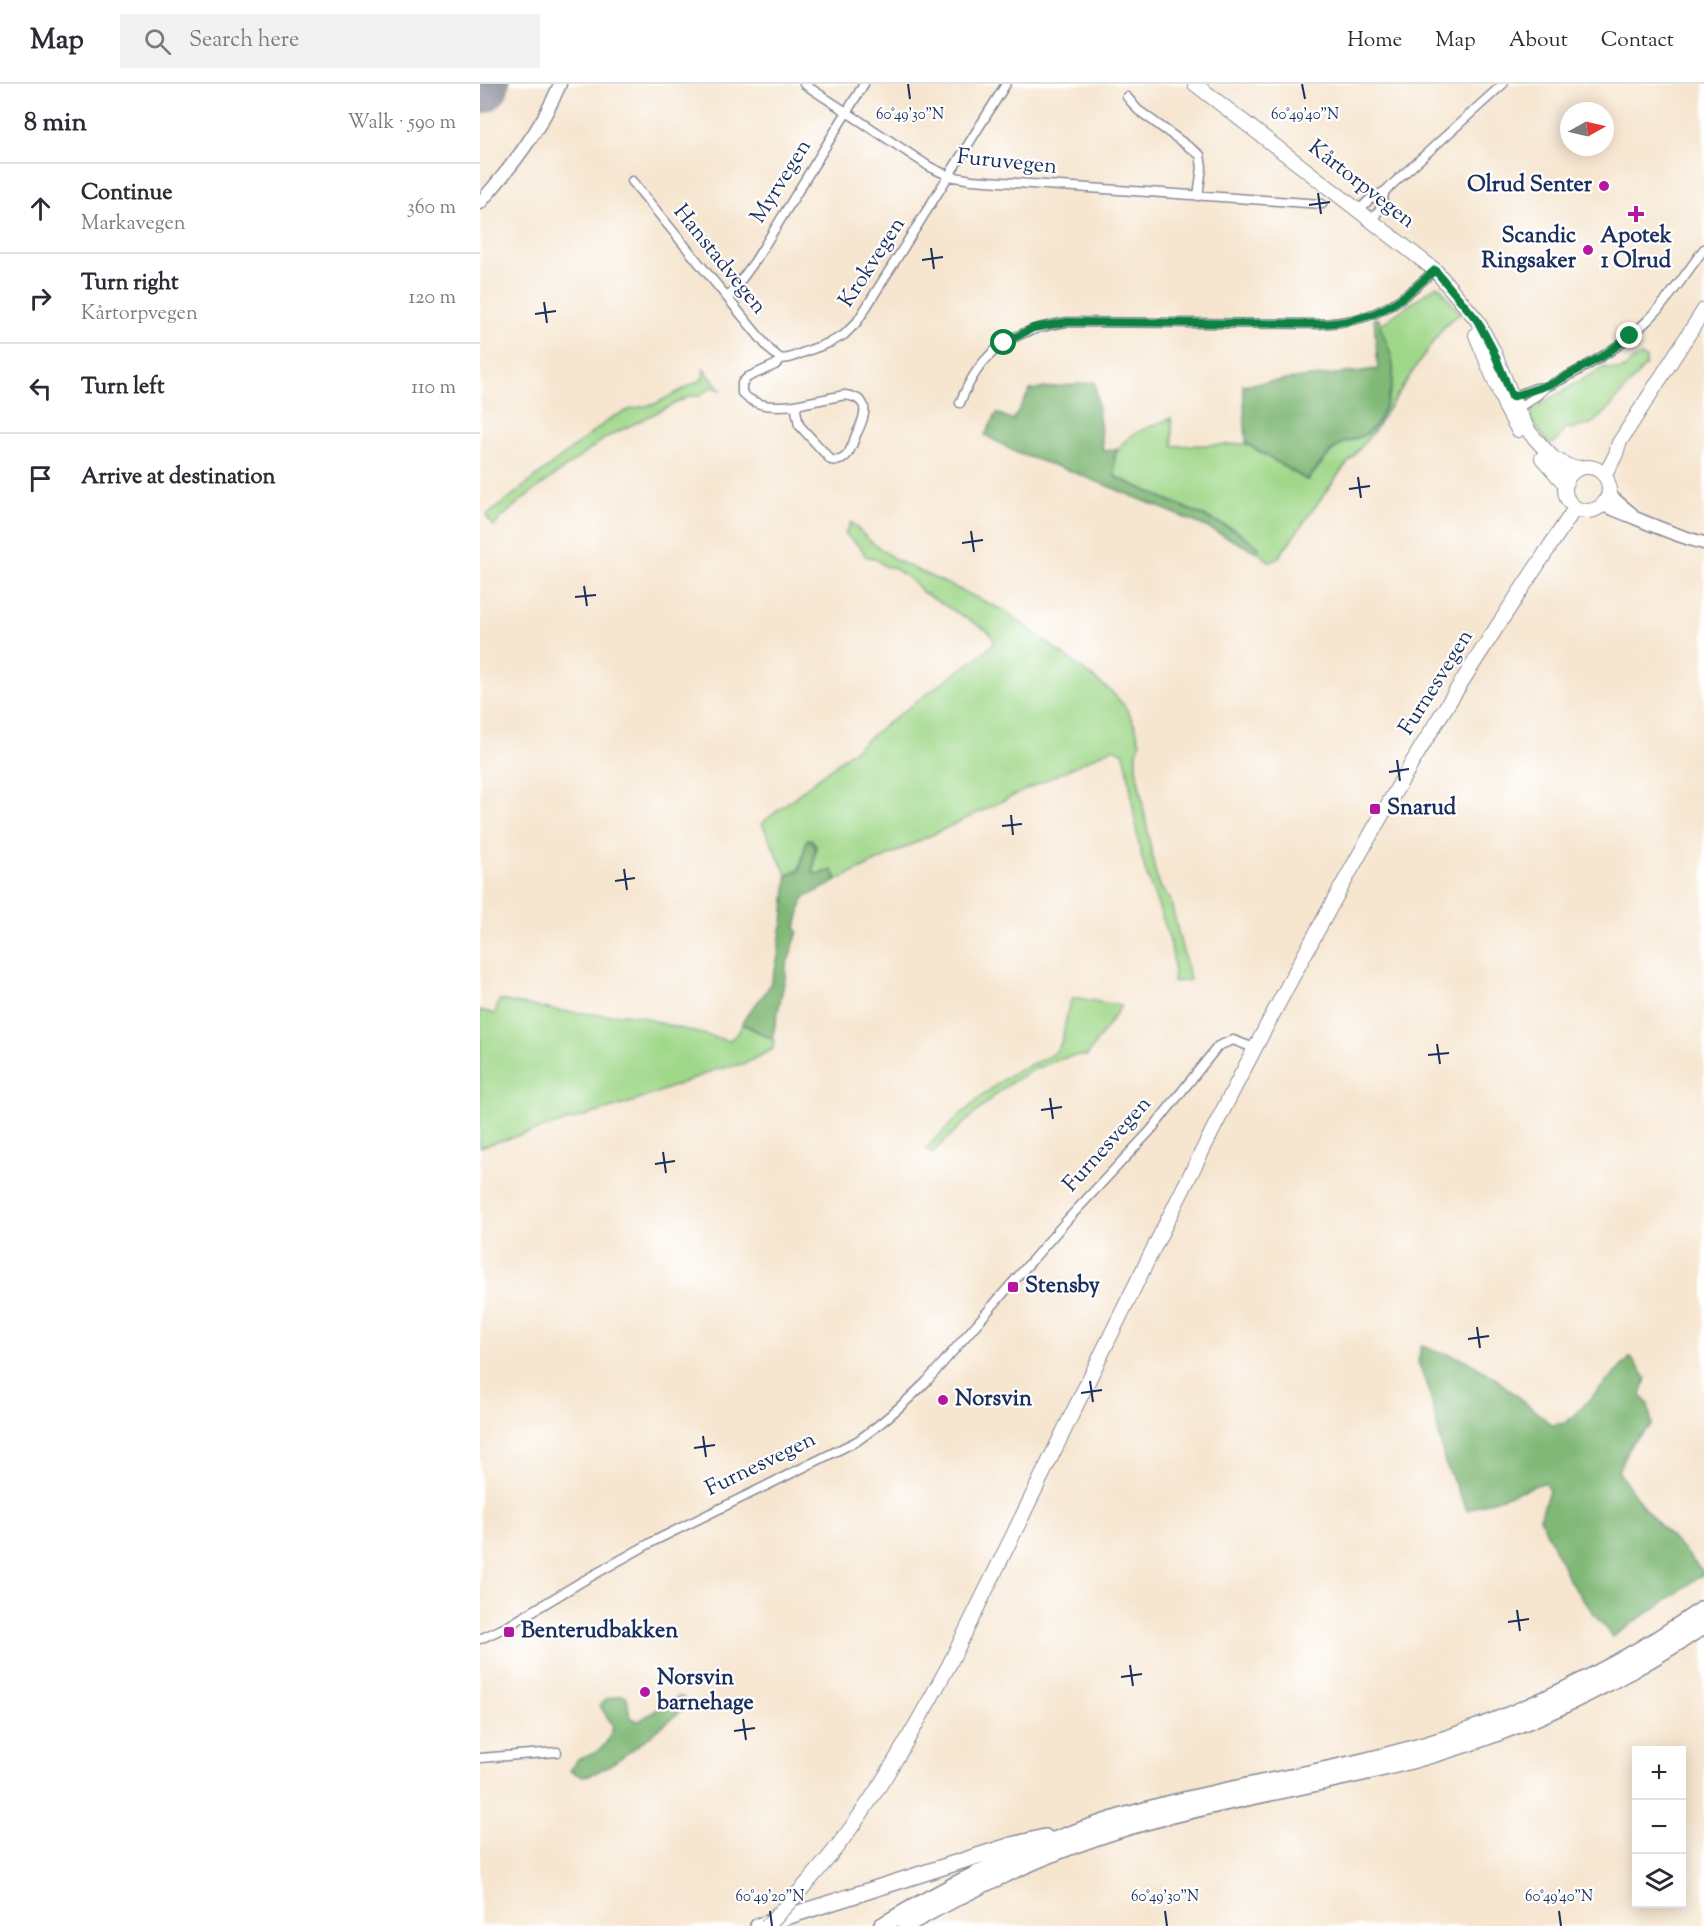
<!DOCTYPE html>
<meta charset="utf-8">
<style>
:root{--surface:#fff;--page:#f2f2f3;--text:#2b2b33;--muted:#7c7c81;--line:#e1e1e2}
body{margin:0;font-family:"Sorts Mill Goudy",serif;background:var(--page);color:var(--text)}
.controls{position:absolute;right:18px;bottom:18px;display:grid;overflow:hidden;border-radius:0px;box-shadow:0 3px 15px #0003}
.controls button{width:54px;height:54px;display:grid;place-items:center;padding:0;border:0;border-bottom:2px solid var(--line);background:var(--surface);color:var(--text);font:30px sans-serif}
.compass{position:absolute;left:1080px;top:18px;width:54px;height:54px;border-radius:50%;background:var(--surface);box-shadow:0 3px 15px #0003;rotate:82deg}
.stop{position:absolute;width:18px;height:18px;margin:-14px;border:4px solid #0b8043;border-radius:50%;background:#fff}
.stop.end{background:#0b8043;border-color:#fff;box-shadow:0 2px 6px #0008}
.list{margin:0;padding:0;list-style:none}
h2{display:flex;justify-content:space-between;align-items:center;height:78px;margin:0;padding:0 24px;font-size:26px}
h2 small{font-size:20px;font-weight:400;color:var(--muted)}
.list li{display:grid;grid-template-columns:39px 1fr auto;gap:18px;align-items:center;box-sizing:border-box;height:90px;padding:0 24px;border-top:2px solid var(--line)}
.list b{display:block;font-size:22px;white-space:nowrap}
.list p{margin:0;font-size:20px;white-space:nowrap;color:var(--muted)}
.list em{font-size:20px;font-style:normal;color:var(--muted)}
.icon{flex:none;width:33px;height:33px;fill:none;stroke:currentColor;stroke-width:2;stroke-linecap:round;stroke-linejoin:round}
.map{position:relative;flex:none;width:1224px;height:1842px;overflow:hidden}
header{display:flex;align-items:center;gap:36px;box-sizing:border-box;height:84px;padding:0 30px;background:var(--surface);border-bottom:2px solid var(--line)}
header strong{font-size:28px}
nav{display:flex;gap:33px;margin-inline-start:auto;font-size:21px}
.search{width:420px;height:54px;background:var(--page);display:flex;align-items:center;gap:15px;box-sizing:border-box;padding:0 21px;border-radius:0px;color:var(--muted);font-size:22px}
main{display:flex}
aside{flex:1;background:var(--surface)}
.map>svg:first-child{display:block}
</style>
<header>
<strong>Map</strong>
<div class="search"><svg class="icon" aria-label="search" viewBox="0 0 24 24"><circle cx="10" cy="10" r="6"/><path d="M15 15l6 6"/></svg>Search here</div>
<nav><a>Home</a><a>Map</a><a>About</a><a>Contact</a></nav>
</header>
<main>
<aside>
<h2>8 min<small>Walk · 590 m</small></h2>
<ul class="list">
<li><svg class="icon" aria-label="ahead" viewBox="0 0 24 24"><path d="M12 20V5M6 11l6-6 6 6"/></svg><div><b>Continue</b><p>Markavegen</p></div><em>360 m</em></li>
<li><svg class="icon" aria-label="right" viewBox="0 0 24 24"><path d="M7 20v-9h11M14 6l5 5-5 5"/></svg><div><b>Turn right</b><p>Kårtorpvegen</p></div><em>120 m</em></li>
<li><svg class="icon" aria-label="left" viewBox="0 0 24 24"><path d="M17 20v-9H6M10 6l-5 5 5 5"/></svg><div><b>Turn left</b></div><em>110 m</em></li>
<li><svg class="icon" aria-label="arrive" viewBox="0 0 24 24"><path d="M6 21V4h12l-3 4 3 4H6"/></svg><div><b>Arrive at destination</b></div></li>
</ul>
</aside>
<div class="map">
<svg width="1224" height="1842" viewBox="0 0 1224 1842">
<rect width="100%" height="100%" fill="#fff"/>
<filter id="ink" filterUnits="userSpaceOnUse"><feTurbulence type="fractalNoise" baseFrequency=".0167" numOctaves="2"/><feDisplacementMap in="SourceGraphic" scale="12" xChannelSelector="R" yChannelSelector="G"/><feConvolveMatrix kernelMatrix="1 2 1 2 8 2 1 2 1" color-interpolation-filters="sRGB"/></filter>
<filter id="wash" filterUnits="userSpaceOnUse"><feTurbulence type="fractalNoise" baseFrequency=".008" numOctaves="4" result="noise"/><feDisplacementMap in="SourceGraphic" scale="24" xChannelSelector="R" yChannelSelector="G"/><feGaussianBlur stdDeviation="1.35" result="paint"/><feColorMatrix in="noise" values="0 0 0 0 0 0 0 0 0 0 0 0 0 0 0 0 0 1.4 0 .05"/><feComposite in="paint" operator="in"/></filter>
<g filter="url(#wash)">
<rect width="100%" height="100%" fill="#f6e5cf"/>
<path fill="#a0d88a" stroke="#5e8474" stroke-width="1.5" d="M 956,202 L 960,203 L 980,230 L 972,235 L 962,245 L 931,290 L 894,347 L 861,387 L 798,474 L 791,478 L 777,468 L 779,463 L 756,446 L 635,392 C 628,353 662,347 691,334 L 693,362 L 766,360 L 828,397 C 837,385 846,372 859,362 C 868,356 880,355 888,349 C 904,336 916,300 913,280 C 912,266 903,254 900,241 Z
M 1161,272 L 1166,274 L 1166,281 L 1125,329 L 1109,341 L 1090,345 L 1086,343 L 1076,358 L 1068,360 L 1051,335 L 1052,325 L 1124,283 C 1150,291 1142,280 1161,272 Z
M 224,285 L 241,306 L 232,303 L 219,312 L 210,312 L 127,353 L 44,414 L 22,433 L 14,442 L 6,432 L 131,334 L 151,325 L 175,320 L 221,296 L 223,293 Z
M 371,438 L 389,456 L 416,476 L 525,527 L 631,607 L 646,624 L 656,644 L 660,660 L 656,671 L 656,683 L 675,788 L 681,804 L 690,815 L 710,896 L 693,898 C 699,860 673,816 663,778 C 653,742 653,705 644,669 L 633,664 L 358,796 L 352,786 L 338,790 L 334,788 L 336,761 L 331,755 L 327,755 L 319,785 L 307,792 L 282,739 L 405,641 L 508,565 L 515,557 L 508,547 L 442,508 L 438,502 L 413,483 C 405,484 403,481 397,476 C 394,474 389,473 385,472 L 382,465 L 365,450 Z
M 593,914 L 598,914 L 641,922 L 607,972 C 586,968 542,990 525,1003 C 514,1011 504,1022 493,1031 C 479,1044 465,1055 452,1070 L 446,1064 C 471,1039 498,1013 527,993 C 540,983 565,977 576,967 C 587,956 583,929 593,914 Z
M 19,916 L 80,927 L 123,931 L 145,930 L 160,932 L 180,939 L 249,957 L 259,948 L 262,940 L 294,956 L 293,965 L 266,979 L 235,986 L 156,1017 L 0,1063 L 0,926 L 15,930 Z"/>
<path fill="#80b876" stroke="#4e746a" stroke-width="1.5" d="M 894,234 L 899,235 C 901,252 913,266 913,284 C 914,302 903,336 888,348 C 879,355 867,355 858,361 C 846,371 837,384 827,396 L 766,359 L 763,301 L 898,285 Z
M 615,298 L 623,367 L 637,365 L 634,370 L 635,393 L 756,447 L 779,463 L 777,468 L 724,442 L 672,420 L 593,388 L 537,369 L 505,351 L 517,329 L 533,336 L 550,306 Z
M 327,756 L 331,756 L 335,762 L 333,788 L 338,791 L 352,786 L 357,797 L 324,814 L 322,818 L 316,844 L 318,848 L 305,886 L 306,890 L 292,955 L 262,939 C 269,924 284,915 290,900 C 295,888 298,875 299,863 C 300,854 300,847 303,839 L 307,793 L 320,785 Z
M 941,1262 L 984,1275 L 1015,1294 L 1072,1341 L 1086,1339 L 1151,1273 L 1166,1294 L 1161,1312 L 1168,1320 L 1172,1341 L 1152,1358 L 1138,1387 L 1164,1424 L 1224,1489 L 1183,1519 L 1132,1553 L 1090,1498 L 1060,1434 L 1069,1406 L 1065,1398 L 987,1426 L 965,1379 L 950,1310 L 938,1278 Z
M 141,1611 L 147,1613 L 150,1634 L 159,1637 L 199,1612 L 204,1614 L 205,1624 C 185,1639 126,1692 103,1692 C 99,1692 94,1688 90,1687 L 96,1676 C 118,1669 127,1665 133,1642 L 120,1622 L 126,1615 Z"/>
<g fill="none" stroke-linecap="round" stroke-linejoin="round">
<path stroke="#888a96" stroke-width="57" d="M 0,1 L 1,0"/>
</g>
</g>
<g filter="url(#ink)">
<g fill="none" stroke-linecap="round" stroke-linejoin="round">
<defs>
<path id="minor" d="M 324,0 L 450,83 L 469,92 L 492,96 L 842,120
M 647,13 L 658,26 L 720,71 L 722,83 L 718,112
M 152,97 L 290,266 L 301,275
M 878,127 L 889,116 L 905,107 L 1023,0
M 891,137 L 900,125 L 905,107
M 248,214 L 275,177 L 384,0
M 365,311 C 393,315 385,333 376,351 C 373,358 371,368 365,373 C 361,377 357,377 351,376 L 319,341 L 315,321 Z
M 1032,313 L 1056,304 L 1066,303
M 480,319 C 501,266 532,246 587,238 L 838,240 C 894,238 915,222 955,186
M 315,321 C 296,323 276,324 262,309 L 262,299 L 268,293 L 295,281 L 301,275 L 309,274 L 351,258 L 364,251 L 377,238 L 526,0
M 1037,325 L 1058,311 L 1066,303 C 1102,286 1139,265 1167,237 C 1189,216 1206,189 1224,165
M 0,1555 L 28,1542 L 101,1498 L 174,1457 L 377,1357 C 403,1339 425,1319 447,1297 L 588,1135 L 671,1046 L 738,962 L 753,956 L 774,964
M 0,1674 L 77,1668"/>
<path id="secondary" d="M 0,119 C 32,82 61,46 80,0
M 1128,410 L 1152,430
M 1122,421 C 1156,433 1188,450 1224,459"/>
<path id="primary" d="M 715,0 L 955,186 L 997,236 L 1013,266 L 1037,325 L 1050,349 L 1073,374 L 1088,382 L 1099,384
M 996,251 L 1026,324 L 1038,346
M 1062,374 L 1085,400
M1085 405a22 22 0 1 1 44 0a22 22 0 1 1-44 0Z
M 1125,391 L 1136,370 L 1139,359 L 1224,226
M 317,1810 C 380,1743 425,1662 469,1581 C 613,1291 749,996 911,715 C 968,615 1032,520 1095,424"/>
<path id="motorway" d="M 278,1842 L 532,1761 L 565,1753
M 401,1842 C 486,1790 582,1747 679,1722 C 776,1697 875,1684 970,1653 C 1060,1622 1146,1578 1224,1524
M 425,1842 C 501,1799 582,1761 666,1738 C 767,1710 871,1697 972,1665 C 1061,1637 1146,1594 1224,1542"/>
</defs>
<use href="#minor" stroke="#888a96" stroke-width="11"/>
<use href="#secondary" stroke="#888a96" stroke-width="15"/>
<use href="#primary" stroke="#888a96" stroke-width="16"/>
<use href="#motorway" stroke="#888a96" stroke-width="18"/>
<use href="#minor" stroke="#fff" stroke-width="8"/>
<use href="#secondary" stroke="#fff" stroke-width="12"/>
<use href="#primary" stroke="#fff" stroke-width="14"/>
<use href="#motorway" stroke="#fff" stroke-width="15"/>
<defs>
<path id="primary-bridge" d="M 287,1842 L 317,1810"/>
</defs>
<use href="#primary-bridge" stroke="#888a96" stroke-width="16" stroke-linecap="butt"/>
<use href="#primary-bridge" stroke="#fff" stroke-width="14"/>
</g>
</g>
<g fill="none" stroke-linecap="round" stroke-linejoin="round" filter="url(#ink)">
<path stroke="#0b8043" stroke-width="8" d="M 524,259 L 553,244 L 587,238 L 838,240 C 894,238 915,222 955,186 L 997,236 L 1013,266 L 1032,313 L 1074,299 L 1123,272 L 1150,252"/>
</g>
<path fill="none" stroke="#1b2f5e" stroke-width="2" d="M 428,0 L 430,15M 822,0 L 825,15M 838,109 L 841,130M 829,121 L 850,118M 451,164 L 454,185M 442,176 L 463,173M 64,218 L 67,239M 55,230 L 76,227M 878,393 L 881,414M 869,405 L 890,402M 491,447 L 494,468M 482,459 L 503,456M 104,502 L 107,522M 95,513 L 116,511M 917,676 L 920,697M 909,688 L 929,685M 531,731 L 533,751M 522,742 L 542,740M 144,785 L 147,806M 135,797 L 155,794M 957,960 L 960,980M 948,971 L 969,969M 570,1014 L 573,1035M 561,1026 L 582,1023M 183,1068 L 186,1089M 175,1080 L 195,1077M 997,1243 L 1000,1264M 988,1255 L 1009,1252M 610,1297 L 613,1318M 601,1309 L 622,1306M 223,1352 L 226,1373M 214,1364 L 235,1361M 1037,1526 L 1040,1547M 1028,1538 L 1049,1535M 650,1581 L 653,1602M 641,1593 L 662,1590M 263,1635 L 266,1656M 254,1647 L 275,1644M 290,1827 L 292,1842M 685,1827 L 687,1842M 1079,1827 L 1081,1842"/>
<g fill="#b5179e" stroke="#fff" stroke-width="2">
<circle cx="1124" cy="102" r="6"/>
<path d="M1153 121h6v6h6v6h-6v6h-6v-6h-6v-6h6z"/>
<circle cx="1108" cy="166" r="6"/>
<rect x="889" y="719" width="12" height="12" rx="3"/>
<rect x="527" y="1197" width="12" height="12" rx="3"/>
<circle cx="463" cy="1316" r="6"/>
<rect x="23" y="1542" width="12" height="12" rx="3"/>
<circle cx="165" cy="1608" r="6"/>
</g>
<g text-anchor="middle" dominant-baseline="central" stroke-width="4.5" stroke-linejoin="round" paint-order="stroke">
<g font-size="22" fill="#1b2f5e" stroke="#fff">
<text transform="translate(527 79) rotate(6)">Furuvegen</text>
<text transform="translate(302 98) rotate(-58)">Myrvegen</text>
<text transform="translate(881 101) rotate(38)">Kårtorpvegen</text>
<text transform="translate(239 176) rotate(51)">Hanstadvegen</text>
<text transform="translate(393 179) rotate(-57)">Krokvegen</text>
<text transform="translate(957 599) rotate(-58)">Furnesvegen</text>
<text transform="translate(628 1061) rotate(-48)">Furnesvegen</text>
<text transform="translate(281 1381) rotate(-26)">Furnesvegen</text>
</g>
<g font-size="22" font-weight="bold" fill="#1b2f5e" stroke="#fff" text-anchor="start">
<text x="1112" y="102" text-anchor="end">Olrud Senter</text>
<text x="1096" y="153" text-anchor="end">Scandic<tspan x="1096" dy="25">Ringsaker</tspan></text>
<text x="1156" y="153" text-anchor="middle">Apotek<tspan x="1156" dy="25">1 Olrud</tspan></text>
<text x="907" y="725">Snarud</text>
<text x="545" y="1203">Stensby</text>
<text x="475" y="1316">Norsvin</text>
<text x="41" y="1548">Benterudbakken</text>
<text x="177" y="1595">Norsvin<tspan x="177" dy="25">barnehage</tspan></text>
</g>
</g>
<g font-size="15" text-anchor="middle" fill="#1b2f5e" stroke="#fff" stroke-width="4.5" stroke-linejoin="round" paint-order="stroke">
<text x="430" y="35">60°49'30"N</text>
<text x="825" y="35">60°49'40"N</text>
<text x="290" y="1817">60°49'20"N</text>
<text x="685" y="1817">60°49'30"N</text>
<text x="1079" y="1817">60°49'40"N</text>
</g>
</svg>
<div class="controls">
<button>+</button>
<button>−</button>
<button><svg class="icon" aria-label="layers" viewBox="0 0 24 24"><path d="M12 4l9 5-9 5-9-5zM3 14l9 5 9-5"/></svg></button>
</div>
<svg class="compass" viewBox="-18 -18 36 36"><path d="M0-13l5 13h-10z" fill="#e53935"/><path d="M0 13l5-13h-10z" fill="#7c7c81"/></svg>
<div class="stop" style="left:524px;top:259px"></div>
<div class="stop end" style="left:1150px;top:252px"></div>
</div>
</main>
